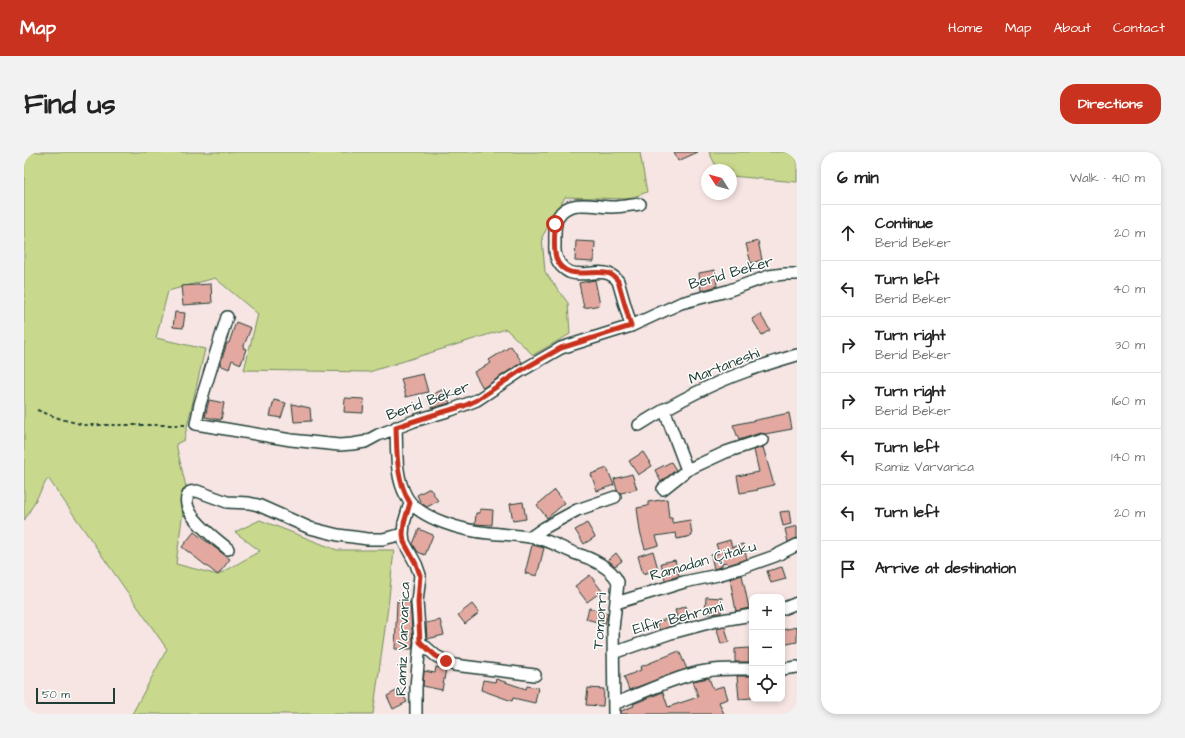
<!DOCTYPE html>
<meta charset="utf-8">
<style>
:root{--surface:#fff;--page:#f2f2f2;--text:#222;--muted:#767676;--line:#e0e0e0;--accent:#c8321e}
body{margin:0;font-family:"Architects Daughter",sans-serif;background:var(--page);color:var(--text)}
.controls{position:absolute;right:12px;bottom:12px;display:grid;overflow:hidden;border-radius:8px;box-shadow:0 2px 6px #0003}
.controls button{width:36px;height:36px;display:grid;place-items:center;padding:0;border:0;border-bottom:1px solid var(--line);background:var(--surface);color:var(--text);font:20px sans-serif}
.compass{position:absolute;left:677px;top:12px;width:36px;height:36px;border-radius:50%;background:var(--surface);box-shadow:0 2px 6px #0003;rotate:307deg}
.scale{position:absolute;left:12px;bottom:10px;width:79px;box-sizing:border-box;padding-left:4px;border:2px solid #1f3d34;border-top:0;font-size:11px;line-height:14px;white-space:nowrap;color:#1f3d34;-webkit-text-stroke:3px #fff;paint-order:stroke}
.stop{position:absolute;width:12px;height:12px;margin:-9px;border:3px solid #c8321e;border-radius:50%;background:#fff}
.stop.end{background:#c8321e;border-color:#fff;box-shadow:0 1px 4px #0008}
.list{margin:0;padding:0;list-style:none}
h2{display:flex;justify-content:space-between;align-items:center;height:52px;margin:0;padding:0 16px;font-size:17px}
h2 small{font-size:13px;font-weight:400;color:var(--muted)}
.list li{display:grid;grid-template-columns:26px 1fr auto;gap:12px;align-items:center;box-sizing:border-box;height:56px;padding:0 16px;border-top:1px solid var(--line)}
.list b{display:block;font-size:15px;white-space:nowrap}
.list p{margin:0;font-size:13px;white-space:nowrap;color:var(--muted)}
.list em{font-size:13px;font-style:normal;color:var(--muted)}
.icon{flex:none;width:22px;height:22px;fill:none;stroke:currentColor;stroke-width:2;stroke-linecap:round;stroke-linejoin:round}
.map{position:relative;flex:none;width:773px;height:562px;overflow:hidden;border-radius:16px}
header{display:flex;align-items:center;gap:24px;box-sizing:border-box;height:56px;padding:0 20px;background:var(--accent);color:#fff}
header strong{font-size:19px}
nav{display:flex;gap:22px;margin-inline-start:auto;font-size:14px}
.intro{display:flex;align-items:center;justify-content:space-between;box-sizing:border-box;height:96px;padding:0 24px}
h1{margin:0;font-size:28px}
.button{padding:10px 18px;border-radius:16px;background:var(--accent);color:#fff;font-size:14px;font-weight:700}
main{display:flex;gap:24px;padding:0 24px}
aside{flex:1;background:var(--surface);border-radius:16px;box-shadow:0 2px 6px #0003}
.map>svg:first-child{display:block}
</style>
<header>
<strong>Map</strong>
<nav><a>Home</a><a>Map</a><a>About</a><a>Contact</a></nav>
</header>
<div class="intro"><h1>Find us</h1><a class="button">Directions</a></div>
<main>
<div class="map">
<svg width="773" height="562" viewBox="0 0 773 562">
<rect width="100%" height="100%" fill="#f7e5e3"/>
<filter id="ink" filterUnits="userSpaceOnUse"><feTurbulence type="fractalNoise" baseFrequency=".025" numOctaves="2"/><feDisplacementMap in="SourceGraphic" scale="8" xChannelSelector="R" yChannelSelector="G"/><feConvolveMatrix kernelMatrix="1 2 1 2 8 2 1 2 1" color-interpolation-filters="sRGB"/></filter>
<g filter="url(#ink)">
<path fill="#c8d98d" stroke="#748b60" d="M 0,0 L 616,0 L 616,1 L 623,40 L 604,47 L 541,45 L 518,85 L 521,120 L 544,151 L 546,182 L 509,203 L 482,177 L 345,220 L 220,218 L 234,162 L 191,126 L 144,139 L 132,186 L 181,197 L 160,288 L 152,292 L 162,335 L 152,412 L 194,423 L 236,399 L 211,380 L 236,368 L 313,398 L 370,398 L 364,455 L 349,562 L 108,562 L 143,497 L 24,326 L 0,369 Z
M 685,0 L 773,0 L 773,30 L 707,24 L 707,18 L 694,18 Z"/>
<path fill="#e3a9a1" stroke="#1f3d34" d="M 650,0 L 674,0 L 654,9 Z
M 552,89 L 571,90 L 570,110 L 551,109 Z
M 734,89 L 738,108 L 727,111 L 722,92 Z
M 691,118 L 693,134 L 677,139 L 675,121 Z
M 571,128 L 576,153 L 560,156 L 555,131 Z
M 187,132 L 188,151 L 159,153 L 157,134 Z
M 151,160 L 161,161 L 159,176 L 149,175 Z
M 736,162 L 746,178 L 738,183 L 728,167 Z
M 212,170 L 227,176 L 219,196 L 222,197 L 217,212 L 208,208 L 205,217 L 196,213 L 203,191 L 205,191 Z
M 487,194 L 498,210 L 459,236 L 450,220 L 467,211 L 465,208 Z
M 399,222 L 404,240 L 382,245 L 377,227 Z
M 420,237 L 426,251 L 408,256 L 403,245 Z
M 321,246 L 340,247 L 339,261 L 320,260 Z
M 185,248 L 200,251 L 197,268 L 181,265 Z
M 250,248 L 262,251 L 257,266 L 246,264 Z
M 268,252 L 286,256 L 287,269 L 270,270 Z
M 765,261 L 768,277 L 741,282 L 736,281 L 715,288 L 709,273 Z
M 739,295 L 750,333 L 733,337 L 734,338 L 716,341 L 713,324 L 735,320 L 730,298 Z
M 619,300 L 628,314 L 614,323 L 605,309 Z
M 647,310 L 652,318 L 637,330 L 631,318 Z
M 583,316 L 590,333 L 573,339 L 567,322 Z
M 608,322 L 613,337 L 597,341 L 593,338 L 590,327 Z
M 406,336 L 414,349 L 403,355 L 397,351 L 393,343 Z
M 531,338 L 541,351 L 523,366 L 513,353 Z
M 643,347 L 645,366 L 648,366 L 648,371 L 666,368 L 668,384 L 653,387 L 652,381 L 632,384 L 635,393 L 621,397 L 616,379 L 613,356 L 624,354 L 624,350 Z
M 499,350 L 502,367 L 489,369 L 486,352 Z
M 456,357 L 469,358 L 468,373 L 451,372 L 452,361 L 456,361 Z
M 765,359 L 767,372 L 759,374 L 756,360 Z
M 563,371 L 571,385 L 560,392 L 551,378 Z
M 773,374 L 773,386 L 764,390 L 761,377 Z
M 395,377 L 409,383 L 401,403 L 394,400 L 389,392 Z
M 170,380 L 206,407 L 194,423 L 158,395 Z
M 706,388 L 708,395 L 719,392 L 723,407 L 704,413 L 703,410 L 698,411 L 698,414 L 690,417 L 687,403 L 695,401 L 692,392 Z
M 508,393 L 520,396 L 513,424 L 501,421 Z
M 629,399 L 634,417 L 619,422 L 614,404 Z
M 592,401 L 598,409 L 591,414 L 584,408 Z
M 651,408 L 655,424 L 641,428 L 637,411 Z
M 758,415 L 762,427 L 747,431 L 743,419 Z
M 566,423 L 578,439 L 563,450 L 551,434 Z
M 718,423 L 725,456 L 712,459 L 706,427 Z
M 682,445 L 698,446 L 697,461 L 681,462 Z
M 373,449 L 386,450 L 389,490 L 388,497 L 371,497 Z
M 448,452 L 455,461 L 441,472 L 434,463 Z
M 662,454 L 666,469 L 635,478 L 633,470 L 653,464 L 651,458 Z
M 565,456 L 584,461 L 581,472 L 562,467 Z
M 416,468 L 420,483 L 403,487 L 402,471 Z
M 701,475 L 705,490 L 697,492 L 693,477 Z
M 773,475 L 773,490 L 758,493 L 758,478 Z
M 725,496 L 725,510 L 711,510 L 711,497 Z
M 655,499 L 663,517 L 605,538 L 600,525 L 617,518 L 616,515 Z
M 412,515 L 422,517 L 418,538 L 399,534 L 400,519 L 411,521 Z
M 713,524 L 728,524 L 728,546 L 715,547 Z
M 685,526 L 689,537 L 700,534 L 704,547 L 695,550 L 700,562 L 597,562 L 597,559 L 610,554 L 609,552 L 639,540 L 644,555 L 674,545 L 669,529 Z
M 472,527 L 502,537 L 503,534 L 514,536 L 511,551 L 489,546 L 488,549 L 457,538 L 459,528 L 471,530 Z
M 564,536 L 580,537 L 579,554 L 562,553 Z
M 376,537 L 383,550 L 369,557 L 363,544 Z"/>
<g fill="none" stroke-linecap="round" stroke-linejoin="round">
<defs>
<path id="minor" d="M 203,165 L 176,252 L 172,272 L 267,288 L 315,293 L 328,292 L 341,290 L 354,283 L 390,269 L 427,258 L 453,248 L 497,219 L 537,196 L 607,174 L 657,151 L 703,139 L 745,124 L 760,122 L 773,122
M 607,174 L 594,129 C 580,112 563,127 545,120 C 534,114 530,104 531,92 C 531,83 530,73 534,65 C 544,46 572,55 588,55 C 598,55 607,53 616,52
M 640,257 L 663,318 L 702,300 L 738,288
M 615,273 C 647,253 686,232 723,219 C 739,213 756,208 773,203
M 372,275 C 373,298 371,324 382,344 C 394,367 441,379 465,381 C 483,383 501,383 519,388 C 531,391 541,398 553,402 C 567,406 588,416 594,430 L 589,477 L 590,562
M 639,337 L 663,318
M 386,351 L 380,371 L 379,382 L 380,390 L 392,412 L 396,423 L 393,450 L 396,490 L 392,535 L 392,562
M 507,385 L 520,376 L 553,358 L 591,345
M 204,397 C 191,386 151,358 166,340 L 173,339 L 203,350 L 225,351 L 234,353 L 286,376 L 314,383 L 344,387 L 359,387 L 379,382
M 592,451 L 660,430 L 694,423 L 717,416 L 751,404 L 773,393
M 758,457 L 773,451
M 396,490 L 412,504 L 430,513 L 511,523
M 589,501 L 647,481 L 692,469 L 728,463
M 758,517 L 773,515
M 590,552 C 618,541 653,524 682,519 C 697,516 713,517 728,517"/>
</defs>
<use href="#minor" stroke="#1f3d34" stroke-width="14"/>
<path stroke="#1f3d34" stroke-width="2" stroke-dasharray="4 3" stroke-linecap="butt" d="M 13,258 L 37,267 L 60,273 L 161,273"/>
<use href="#minor" stroke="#fff" stroke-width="11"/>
</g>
</g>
<g fill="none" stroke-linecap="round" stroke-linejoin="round" filter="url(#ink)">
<path stroke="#c8321e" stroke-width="5" d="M 422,509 L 412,504 L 396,490 L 394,450 L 396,423 L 392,412 L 380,390 L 379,382 L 380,371 L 386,351 C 372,328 373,302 372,275 L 409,263 L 440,254 L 453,248 L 496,219 L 537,196 L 607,174 L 594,129 C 591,125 587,121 582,121 C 566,118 540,129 532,106 C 529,96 531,83 531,72"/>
</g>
<g text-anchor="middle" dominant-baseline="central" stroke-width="3" stroke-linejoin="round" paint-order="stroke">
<g font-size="15" fill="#1f3d34" stroke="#fff">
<text transform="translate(707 121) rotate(-16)">Berid Beker</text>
<text transform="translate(700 214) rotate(-22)">Martaneshi</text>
<text transform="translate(404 249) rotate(-20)">Berid Beker</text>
<text transform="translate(679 409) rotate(-16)">Ramadan Çitaku</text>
<text transform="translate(654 466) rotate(-15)">Elfir Behrami</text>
<text transform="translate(576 469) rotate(-86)">Tomorri</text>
<text transform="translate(379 487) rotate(-88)">Ramiz Varvarica</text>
</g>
</g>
</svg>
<div class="controls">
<button>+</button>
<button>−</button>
<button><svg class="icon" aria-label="locate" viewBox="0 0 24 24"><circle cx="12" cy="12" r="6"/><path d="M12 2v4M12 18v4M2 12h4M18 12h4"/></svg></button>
</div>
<svg class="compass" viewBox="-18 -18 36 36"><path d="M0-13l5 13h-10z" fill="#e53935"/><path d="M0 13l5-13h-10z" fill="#767676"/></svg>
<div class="scale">50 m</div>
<div class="stop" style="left:531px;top:72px"></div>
<div class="stop end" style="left:422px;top:509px"></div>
</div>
<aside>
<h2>6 min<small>Walk · 410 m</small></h2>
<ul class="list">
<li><svg class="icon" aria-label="ahead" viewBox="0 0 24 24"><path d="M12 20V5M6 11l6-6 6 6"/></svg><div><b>Continue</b><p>Berid Beker</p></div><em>20 m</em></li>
<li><svg class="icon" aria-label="left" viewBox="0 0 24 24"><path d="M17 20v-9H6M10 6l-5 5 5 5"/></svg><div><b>Turn left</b><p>Berid Beker</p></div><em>40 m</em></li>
<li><svg class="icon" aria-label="right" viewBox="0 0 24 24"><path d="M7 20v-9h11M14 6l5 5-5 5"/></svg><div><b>Turn right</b><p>Berid Beker</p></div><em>30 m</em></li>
<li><svg class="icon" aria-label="right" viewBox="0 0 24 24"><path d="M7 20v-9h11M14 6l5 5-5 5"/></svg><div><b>Turn right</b><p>Berid Beker</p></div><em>160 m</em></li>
<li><svg class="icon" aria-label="left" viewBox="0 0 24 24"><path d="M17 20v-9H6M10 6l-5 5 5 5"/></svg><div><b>Turn left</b><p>Ramiz Varvarica</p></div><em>140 m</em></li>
<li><svg class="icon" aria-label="left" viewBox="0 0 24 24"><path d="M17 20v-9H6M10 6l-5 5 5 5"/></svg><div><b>Turn left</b></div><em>20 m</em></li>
<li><svg class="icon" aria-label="arrive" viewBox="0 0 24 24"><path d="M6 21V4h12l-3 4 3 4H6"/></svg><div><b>Arrive at destination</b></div></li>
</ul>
</aside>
</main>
